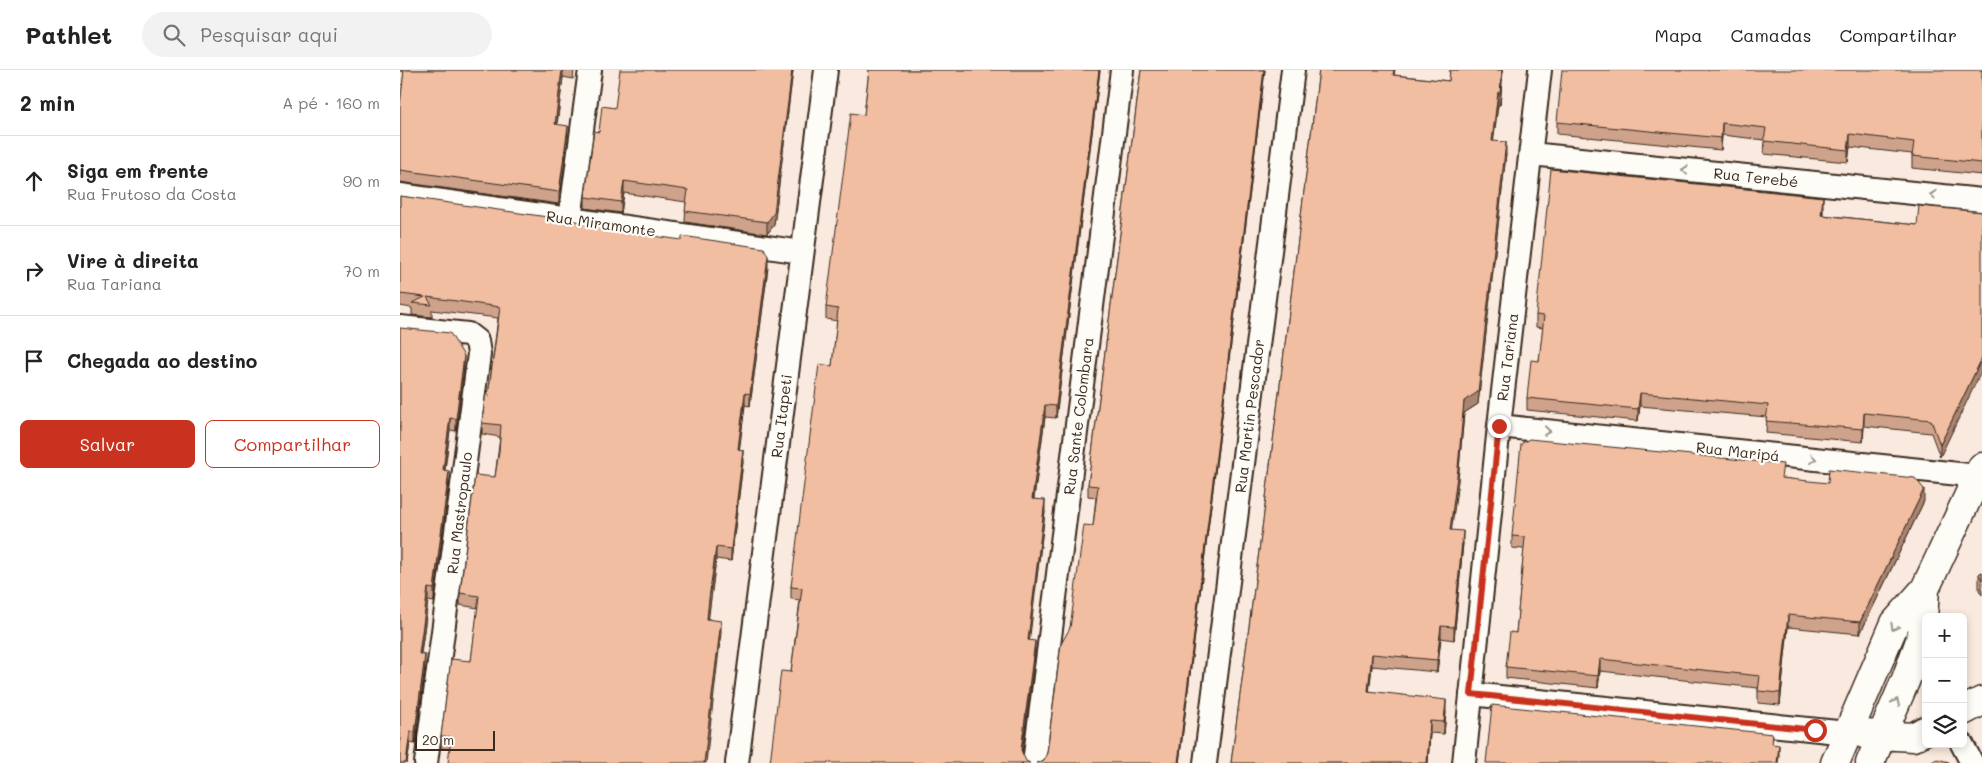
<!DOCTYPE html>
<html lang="pt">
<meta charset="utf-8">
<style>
:root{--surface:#fff;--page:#f2f2f2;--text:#222;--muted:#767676;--line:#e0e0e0;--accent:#c8321e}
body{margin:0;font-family:Mali,sans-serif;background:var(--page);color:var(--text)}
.controls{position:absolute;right:15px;bottom:15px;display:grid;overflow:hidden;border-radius:8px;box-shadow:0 2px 8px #0003}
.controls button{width:45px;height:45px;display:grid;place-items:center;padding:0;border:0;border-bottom:1px solid var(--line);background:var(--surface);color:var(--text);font:25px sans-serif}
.scale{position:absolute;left:15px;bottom:12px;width:80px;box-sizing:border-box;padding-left:5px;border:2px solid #3b2a1e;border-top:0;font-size:14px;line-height:18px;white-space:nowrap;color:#3b2a1e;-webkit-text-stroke:4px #fdfcf7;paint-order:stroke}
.stop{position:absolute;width:15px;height:15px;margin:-11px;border:4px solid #c8321e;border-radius:50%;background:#fff}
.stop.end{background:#c8321e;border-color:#fff;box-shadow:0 1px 5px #0008}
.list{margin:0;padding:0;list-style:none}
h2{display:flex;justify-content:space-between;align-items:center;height:65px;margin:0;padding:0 20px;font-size:21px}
h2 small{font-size:16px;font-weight:400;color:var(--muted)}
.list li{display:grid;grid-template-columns:32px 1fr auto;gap:15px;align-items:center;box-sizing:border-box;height:90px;padding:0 20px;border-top:1px solid var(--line)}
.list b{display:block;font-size:19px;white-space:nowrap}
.list p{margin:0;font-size:16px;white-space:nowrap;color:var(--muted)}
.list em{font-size:16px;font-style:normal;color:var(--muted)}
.actions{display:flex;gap:10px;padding:15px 20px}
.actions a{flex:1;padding:11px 0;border:1px solid var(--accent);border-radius:8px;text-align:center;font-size:18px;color:var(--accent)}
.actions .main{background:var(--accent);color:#fff}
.icon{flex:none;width:28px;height:28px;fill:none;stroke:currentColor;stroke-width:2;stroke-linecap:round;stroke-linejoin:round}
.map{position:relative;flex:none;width:1582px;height:693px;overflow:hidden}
header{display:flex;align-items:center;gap:30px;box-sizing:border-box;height:70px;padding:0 25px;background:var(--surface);border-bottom:1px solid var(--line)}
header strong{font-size:24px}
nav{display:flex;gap:28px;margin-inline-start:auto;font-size:18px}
.search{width:350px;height:45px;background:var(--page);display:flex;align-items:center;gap:12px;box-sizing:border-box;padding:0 18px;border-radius:28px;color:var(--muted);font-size:19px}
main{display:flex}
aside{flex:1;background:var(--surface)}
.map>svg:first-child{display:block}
</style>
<header>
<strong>Pathlet</strong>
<div class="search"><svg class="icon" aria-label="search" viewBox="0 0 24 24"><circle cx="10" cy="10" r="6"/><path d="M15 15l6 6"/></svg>Pesquisar aqui</div>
<nav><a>Mapa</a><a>Camadas</a><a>Compartilhar</a></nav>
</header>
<main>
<aside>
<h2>2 min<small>A pé · 160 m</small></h2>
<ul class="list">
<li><svg class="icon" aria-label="ahead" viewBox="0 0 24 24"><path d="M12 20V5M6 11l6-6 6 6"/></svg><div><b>Siga em frente</b><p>Rua Frutoso da Costa</p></div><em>90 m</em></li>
<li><svg class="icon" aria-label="right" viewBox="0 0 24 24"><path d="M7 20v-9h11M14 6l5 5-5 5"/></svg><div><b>Vire à direita</b><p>Rua Tariana</p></div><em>70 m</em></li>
<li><svg class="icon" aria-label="arrive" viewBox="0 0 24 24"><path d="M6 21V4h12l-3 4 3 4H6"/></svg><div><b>Chegada ao destino</b></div></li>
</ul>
<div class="actions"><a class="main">Salvar</a><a>Compartilhar</a></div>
</aside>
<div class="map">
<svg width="1582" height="693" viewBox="0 0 1582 693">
<rect width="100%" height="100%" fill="#f9e9de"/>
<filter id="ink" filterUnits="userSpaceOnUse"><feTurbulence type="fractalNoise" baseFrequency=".02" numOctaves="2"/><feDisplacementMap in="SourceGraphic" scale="10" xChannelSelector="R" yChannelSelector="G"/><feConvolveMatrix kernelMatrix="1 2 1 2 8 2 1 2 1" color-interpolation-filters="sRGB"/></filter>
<g filter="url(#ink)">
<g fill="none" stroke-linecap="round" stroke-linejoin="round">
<defs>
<path id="street" d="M 1131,84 L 1582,130
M 0,125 L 402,182
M 170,149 L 190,0
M 0,257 L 68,264 L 77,271 L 79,284 L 26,693
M 1099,356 L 1578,406
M 1071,624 L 1447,663
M 1562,674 L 1572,693
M 337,693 L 426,0
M 634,693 L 722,0
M 805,693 L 893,0
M 1064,693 L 1099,356 L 1140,0"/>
<path id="secondary" d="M 1563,641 L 1582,631
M 1464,664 L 1513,667 L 1526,660
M 1435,693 L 1495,553 L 1525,519 L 1582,397
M 1470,693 L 1506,609 L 1522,565 L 1525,519"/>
</defs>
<use href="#street" stroke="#3b2a1e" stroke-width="26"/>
<use href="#secondary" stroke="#3b2a1e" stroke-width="31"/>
<use href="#street" stroke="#fdfcf7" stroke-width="22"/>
<use href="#secondary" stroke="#fdfcf7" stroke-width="28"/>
</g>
<path fill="#cfa38b" stroke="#3b2a1e" d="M 0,0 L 174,0 L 173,9 L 163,7 L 157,55 L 168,69 L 159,134 L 0,112 L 0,36 L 4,2 L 0,1 Z
M 393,0 L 374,155 L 367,164 L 285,152 L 286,132 L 224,123 L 221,143 L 185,138 L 185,127 L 199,62 L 215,38 Z
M 469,0 L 700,0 L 656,348 L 645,347 L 634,429 L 645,442 L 629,570 L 635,583 L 391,602 L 400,530 L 391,529 L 391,517 L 432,296 L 437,251 L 426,249 L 426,237 L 464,45 Z
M 741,0 L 865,0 L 779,693 L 644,690 L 647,683 L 670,558 L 693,456 L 696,427 L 688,426 L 688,415 Z
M 919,0 L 995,0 L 994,5 L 1049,11 L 1050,0 L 1103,0 L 1100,35 L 1098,35 L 1093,71 L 1106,84 L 1078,334 L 1064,343 L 1058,410 L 1051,460 L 1063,473 L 1054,570 L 1041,568 L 1037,602 L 972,596 L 969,621 L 1046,642 L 1044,664 L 1030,663 L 1028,693 L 831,693 L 865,436 Z
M 1582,0 L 1582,105 L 1512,98 L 1512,84 L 1450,77 L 1448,92 L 1364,84 L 1365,70 L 1322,65 L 1321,80 L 1157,64 L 1157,52 Z
M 0,126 L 218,161 L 368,197 L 350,336 L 345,335 L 339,380 L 343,392 L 331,491 L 316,489 L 309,541 L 308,549 L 321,563 L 50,679 L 41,678 L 41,666 L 71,591 L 78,538 L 60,535 L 60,523 L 95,407 L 100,367 L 82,364 L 82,353 L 88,326 L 98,248 L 32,240 L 32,247 L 12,245 L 12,238 L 0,236 Z
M 1423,139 L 1423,145 L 1517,155 L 1582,142 L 1540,387 L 1531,363 L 1464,356 L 1463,372 L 1366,363 L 1367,347 L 1240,336 L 1238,351 L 1127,340 L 1127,328 L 1139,291 L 1143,258 L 1136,257 L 1136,245 Z
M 0,258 L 64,298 L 56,361 L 50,360 L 45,400 L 49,413 L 34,532 L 28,531 L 21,584 L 25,597 L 15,674 L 10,673 L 7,693 L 0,693 Z
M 1383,408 L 1524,431 L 1460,564 L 1388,557 L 1380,635 L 1358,633 L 1358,618 L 1200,601 L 1198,618 L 1106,608 L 1106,597 L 1116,563 L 1124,479 L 1112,478 L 1112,466 Z
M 1582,502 L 1582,525 L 1579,520 L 1579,504 Z"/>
<path fill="#a98571" stroke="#3b2a1e" d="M 162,0 L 163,0 L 163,7 L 155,67 L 155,54 Z
M 392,0 L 393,0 L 374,155 L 367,164 L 367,152 Z
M 699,0 L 700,0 L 656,348 L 656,336 Z
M 864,0 L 865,0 L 779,693 L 778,693 Z
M 1102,0 L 1103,0 L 1100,35 L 1100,23 Z
M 1098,22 L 1098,35 L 1092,83 L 1092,71 Z
M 1322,53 L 1322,65 L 1321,80 L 1321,68 Z
M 168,56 L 168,69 L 159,134 L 159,122 Z
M 1450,64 L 1450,77 L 1448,92 L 1448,80 Z
M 1106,72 L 1106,84 L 1101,129 L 1078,334 L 1064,343 L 1058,410 L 1050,472 L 1050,460 L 1064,331 Z
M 224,111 L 224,123 L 221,143 L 221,132 Z
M 1423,127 L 1423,139 L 1421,157 L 1421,145 Z
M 368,186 L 368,197 L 350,336 L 350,324 Z
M 64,286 L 64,298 L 56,361 L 56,349 Z
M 1582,288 L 1582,300 L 1540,387 L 1540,375 Z
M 345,323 L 345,335 L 338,391 L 338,379 Z
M 1240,323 L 1240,336 L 1238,351 L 1238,339 Z
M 645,335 L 645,347 L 632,440 L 632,429 Z
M 1464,343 L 1464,356 L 1463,372 L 1463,359 Z
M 50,348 L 50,360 L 43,412 L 43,400 Z
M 343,380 L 343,392 L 331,491 L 331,479 Z
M 49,401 L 49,413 L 34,532 L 34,519 Z
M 1524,419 L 1524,431 L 1460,564 L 1460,552 Z
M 645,430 L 645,442 L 628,582 L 628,570 Z
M 1063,461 L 1063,473 L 1054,570 L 1054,557 Z
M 316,477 L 316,489 L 307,561 L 307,549 L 309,529 Z
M 28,518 L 28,531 L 19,596 L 19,584 Z
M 1388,545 L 1388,557 L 1380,635 L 1380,623 Z
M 321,551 L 321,563 L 306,693 L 304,693 Z
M 1041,556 L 1041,568 L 1037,602 L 1037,590 Z
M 635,571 L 635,583 L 621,691 L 621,680 Z
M 972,584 L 972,596 L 968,633 L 968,621 Z
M 25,585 L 25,597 L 15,674 L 15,662 Z
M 1200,589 L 1200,601 L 1198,618 L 1198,606 Z
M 1046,630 L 1046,642 L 1044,664 L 1044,652 Z
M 1030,651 L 1030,663 L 1028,693 L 1027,693 Z
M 10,661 L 10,673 L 7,693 L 6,693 Z
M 1379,675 L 1379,687 L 1378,693 L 1377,693 Z"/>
<path fill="#f1bea2" stroke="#3b2a1e" d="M 4,0 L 162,0 L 155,54 L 168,56 L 159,122 L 0,100 L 0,36 Z
M 220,0 L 392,0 L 374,143 L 367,152 L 285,141 L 288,120 L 224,111 L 221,132 L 185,127 L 194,61 L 199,62 L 202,36 L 215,38 Z
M 469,0 L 699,0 L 656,336 L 645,335 L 632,429 L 645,430 L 628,570 L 635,571 L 621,680 L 626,691 L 630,693 L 370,693 L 381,601 L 391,602 L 402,518 L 391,517 L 419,294 L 432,296 L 438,239 L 426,237 L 451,43 L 464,45 Z
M 741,0 L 864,0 L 778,693 L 636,693 L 644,690 L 647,683 L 661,574 L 670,558 L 684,455 L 693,456 L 698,416 L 688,415 Z
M 919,0 L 994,0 L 993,5 L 1049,11 L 1050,0 L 1102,0 L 1100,23 L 1098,22 L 1092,71 L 1106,72 L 1078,322 L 1064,331 L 1058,398 L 1050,460 L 1063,461 L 1054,557 L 1041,556 L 1037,590 L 972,584 L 968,621 L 1046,630 L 1044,652 L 1030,651 L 1027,693 L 831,693 L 865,436 Z
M 1162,0 L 1582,0 L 1582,93 L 1512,86 L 1514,72 L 1450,64 L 1448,80 L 1364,71 L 1366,58 L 1322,53 L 1321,68 L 1157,52 Z
M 1151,99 L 1423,127 L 1421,145 L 1517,155 L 1519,136 L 1582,142 L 1582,288 L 1540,375 L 1531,350 L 1464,343 L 1463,359 L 1366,351 L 1368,335 L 1240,323 L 1238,339 L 1127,328 L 1131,290 L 1139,291 L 1144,246 L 1136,245 Z
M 0,126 L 218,157 L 217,161 L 282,170 L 282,166 L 364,178 L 368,186 L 350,324 L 345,323 L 338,379 L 343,380 L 331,479 L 316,477 L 309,529 L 307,549 L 321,551 L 304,693 L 48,693 L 51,667 L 41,666 L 51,589 L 71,591 L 79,526 L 60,523 L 75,405 L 95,407 L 99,381 L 101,355 L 82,353 L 86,322 L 88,326 L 100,237 L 27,227 L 32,235 L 12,233 L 25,227 L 0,224 Z
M 0,258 L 50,263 L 64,286 L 56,349 L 50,348 L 43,400 L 49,401 L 34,519 L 28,518 L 19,584 L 25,585 L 15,662 L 10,661 L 6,693 L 0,693 Z
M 1129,369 L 1383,394 L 1381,408 L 1428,413 L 1429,399 L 1515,408 L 1524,419 L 1460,552 L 1388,545 L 1380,623 L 1358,621 L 1360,606 L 1200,589 L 1198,606 L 1106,597 L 1110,562 L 1116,563 L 1125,467 L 1112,466 L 1121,374 Z
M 1582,502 L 1582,510 L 1579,504 Z
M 1092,635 L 1373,664 L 1372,674 L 1379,675 L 1377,693 L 1086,693 Z
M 1537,689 L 1549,692 L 1549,693 L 1530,693 Z"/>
<defs><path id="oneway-chevron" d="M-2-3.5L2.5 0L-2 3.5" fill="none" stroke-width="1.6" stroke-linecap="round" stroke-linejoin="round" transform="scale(1.25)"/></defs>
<g stroke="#9c938a">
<use href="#oneway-chevron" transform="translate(1285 100) rotate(-174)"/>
<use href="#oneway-chevron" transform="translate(1533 125) rotate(-174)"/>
<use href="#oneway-chevron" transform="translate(1147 361) rotate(6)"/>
<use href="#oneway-chevron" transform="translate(1413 389) rotate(6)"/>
<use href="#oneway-chevron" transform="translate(1494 557) rotate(118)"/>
<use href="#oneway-chevron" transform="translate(1496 632) rotate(-66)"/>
</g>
</g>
<g fill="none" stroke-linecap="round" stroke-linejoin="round" filter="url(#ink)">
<path stroke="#c8321e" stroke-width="6" d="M 1099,356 L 1071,624 L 1415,660"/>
</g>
<g text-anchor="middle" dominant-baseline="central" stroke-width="4.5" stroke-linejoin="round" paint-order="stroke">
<g font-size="15" fill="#3b2a1e" stroke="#fdfcf7">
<text transform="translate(1356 107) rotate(6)">Rua Terebé</text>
<text transform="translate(201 153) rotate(8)">Rua Miramonte</text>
<text transform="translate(1107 287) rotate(-83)">Rua Tariana</text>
<text transform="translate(381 346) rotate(-83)">Rua Itapeti</text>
<text transform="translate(678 346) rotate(-83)">Rua Sante Colombara</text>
<text transform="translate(849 346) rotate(-83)">Rua Martin Pescador</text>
<text transform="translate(1338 381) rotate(6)">Rua Maripá</text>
<text transform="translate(59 443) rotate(-83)">Rua Mastropaulo</text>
</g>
</g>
</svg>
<div class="controls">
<button>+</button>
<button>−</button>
<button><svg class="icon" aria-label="layers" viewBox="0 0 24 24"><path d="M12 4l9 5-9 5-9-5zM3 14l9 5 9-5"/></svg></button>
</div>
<div class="scale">20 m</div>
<div class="stop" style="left:1415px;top:660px"></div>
<div class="stop end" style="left:1099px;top:356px"></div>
</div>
</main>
